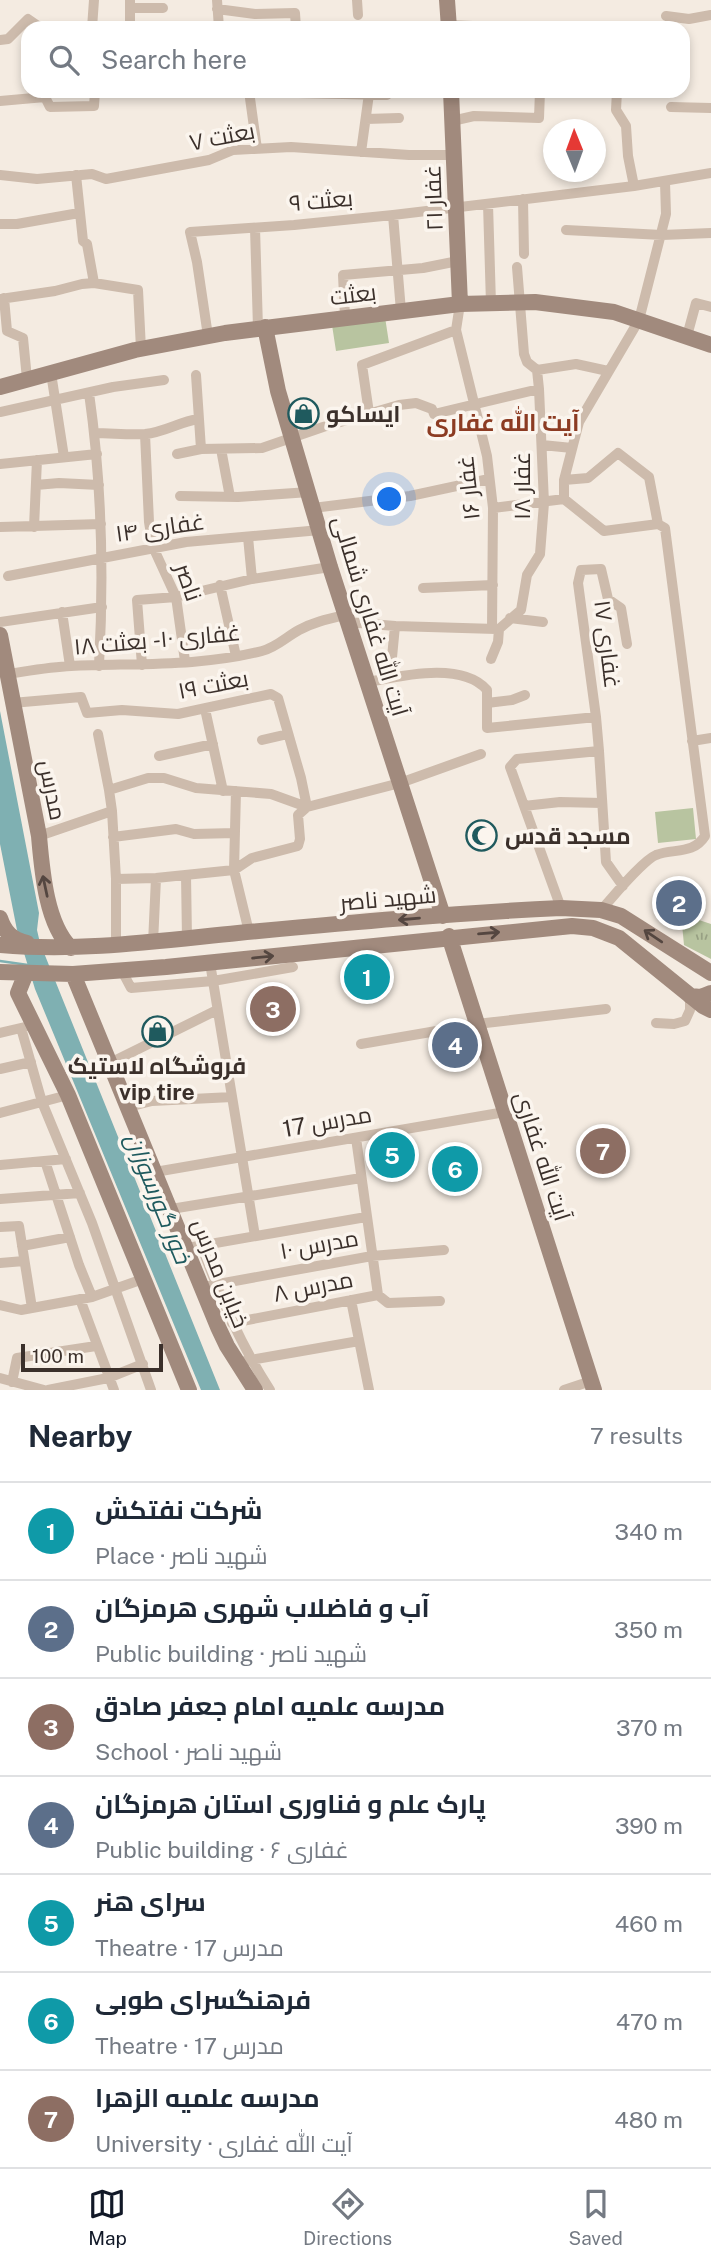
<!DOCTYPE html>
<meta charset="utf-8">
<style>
:root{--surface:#fff;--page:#f2f2f3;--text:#1f2937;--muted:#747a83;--line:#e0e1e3;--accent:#111827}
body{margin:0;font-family:"Public Sans",Cairo,sans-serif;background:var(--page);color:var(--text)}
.compass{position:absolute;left:543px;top:119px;width:63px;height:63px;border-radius:50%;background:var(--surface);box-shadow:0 4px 10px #0003;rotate:359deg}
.scale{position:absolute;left:21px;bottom:18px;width:142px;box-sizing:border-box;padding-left:7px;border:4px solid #3b302b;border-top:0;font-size:19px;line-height:24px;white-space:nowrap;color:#3b302b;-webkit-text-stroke:5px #fbf5ee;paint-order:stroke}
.you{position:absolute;left:390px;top:500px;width:24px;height:24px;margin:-18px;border:5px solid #fff;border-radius:50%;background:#1a73e8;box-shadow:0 0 0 10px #1a73e833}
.badge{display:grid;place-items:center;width:46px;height:46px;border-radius:50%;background:var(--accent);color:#fff;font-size:23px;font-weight:700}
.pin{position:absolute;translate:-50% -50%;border:4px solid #fff;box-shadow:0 2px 7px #0006}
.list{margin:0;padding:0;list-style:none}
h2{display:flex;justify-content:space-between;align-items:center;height:91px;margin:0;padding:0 28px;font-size:30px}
h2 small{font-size:23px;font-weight:400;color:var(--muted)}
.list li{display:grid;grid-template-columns:46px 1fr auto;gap:21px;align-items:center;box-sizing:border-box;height:98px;padding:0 28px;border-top:2px solid var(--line)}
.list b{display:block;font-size:26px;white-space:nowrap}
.list p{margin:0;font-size:23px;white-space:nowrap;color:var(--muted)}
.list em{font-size:23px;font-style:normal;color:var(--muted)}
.icon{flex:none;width:38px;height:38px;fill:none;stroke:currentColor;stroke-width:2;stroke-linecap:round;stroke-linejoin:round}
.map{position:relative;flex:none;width:711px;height:1390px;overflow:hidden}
.search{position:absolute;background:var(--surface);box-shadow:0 4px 10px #0003;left:21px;right:21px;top:21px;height:77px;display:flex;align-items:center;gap:18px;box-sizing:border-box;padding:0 24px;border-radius:21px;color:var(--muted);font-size:26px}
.sheet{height:777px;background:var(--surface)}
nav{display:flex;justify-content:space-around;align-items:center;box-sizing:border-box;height:98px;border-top:2px solid var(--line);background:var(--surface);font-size:19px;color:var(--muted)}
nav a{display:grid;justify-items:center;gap:4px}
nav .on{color:var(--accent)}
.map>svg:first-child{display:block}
</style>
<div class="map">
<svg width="711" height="1390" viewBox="0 0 711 1390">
<defs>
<pattern id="grass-tufts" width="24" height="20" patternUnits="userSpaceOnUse" patternTransform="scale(1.75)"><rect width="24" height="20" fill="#b8c4a0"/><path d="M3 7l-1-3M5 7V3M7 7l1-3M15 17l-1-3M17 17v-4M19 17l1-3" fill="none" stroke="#97a083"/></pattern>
</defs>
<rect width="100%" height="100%" fill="#f4ebe1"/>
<path fill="url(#grass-tufts)" d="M 681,914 L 711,924 L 711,959 L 684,945 Z"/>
<path fill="#b8c4a0" d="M 385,317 L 389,343 L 336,351 L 332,325 Z
M 693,808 L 696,839 L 658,843 L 655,812 Z"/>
<path fill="#7fb0b2" d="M 0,711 L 39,913 L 37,930 L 40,943 L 220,1390 L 201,1390 L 35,989 L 17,930 L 0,844 Z"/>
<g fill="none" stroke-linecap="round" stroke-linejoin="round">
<path stroke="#7fb0b2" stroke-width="2.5" d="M 0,961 L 28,965"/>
<path stroke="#cdbbac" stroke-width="10" d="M 217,0 L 219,28
M 357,0 L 358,15
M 130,8 L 163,8
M 217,9 L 255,14 L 295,13 L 296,28
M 666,16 L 689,19 L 711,15
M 448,25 L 525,28
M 92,28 L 94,0
M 130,28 L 130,0
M 0,40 L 8,39 L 28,19 L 41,28
M 249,91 L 257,149
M 617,91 L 616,110 L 626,126 L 628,156 L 634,186
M 250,92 L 387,95
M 0,101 L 45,97 L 50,107 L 94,106 L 95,91
M 671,107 L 711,108
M 366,119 L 399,118
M 452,121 L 474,116 L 539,118 L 540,91
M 361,152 L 369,94
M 0,175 L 37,179 L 92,174 L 106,179 L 209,160 L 233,150 L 291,147 L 409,155 L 454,155
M 76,175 L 83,241 L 87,244 L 94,283
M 523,199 L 524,254
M 488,204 L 491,304
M 393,215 L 401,311
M 0,224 L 17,224 L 79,213
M 255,228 L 258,328
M 566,230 L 662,235 L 711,233
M 4,298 L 7,331 L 23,338 L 27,379
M 0,299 L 55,291 L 82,284 L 94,283 L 138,290 L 141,349
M 460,304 L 456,330 L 487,456 L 493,508 L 492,629
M 345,317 L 343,275 L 423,268 L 458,261
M 208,336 L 197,262 L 190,232 L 294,225 L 393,215 L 634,186 L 711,173
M 687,336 L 696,303 L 711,307
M 537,370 L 576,364 L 608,371
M 51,373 L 64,457
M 196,375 L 201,449
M 89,393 C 102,484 104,574 99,666
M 0,412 L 113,387 L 164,380
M 369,413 L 362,365 L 456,330
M 95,433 C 111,433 129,435 145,434 C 165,432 179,422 198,419
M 145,434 L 149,522 L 153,547 L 176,597 L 185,661
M 542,445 L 572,448
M 221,449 L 230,497
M 177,454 L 201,449 L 262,448 L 323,427 L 399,405 L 416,403 L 432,409 L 434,414 L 539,389
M 0,464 L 97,454
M 564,480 L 588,478 L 618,453 L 649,477 L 658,524
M 36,485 L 59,483 L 99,485
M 180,496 L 238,497 L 309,492
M 313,508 L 410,496 L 489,479
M 493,508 L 564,499
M 0,527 L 101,524
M 34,527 L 37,460
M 248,537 L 252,579
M 8,576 L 186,542 L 320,530
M 220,585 L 236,656
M 423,588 L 493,585
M 62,612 L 70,666
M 510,618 L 543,622
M 0,622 L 102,607
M 347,622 L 395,626 L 496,629
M 491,659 L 498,642 L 499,629 L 521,610 L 527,575 L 540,554 L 544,503 L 539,389 L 537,370 L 527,362 L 524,354 L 517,267
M 142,665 L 137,600 L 176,597 L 252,579 L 330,567
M 7,674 C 28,671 50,667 71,666 C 134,663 200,667 262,651 C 277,647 286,637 299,630 C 314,622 328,619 345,615
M 390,678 L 395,626
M 368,682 C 401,676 462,661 487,690 L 487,703 L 512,700 L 525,695
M 12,703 L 81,697 L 87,713 L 122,710 L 178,714 L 271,694 L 278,698 L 301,778 L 307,807 L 298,815 L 300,839 L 298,846 L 252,858 L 234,870 L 156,878 L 116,879
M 487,703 L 487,728 L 596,717 L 578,583 L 581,570 L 601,569 L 608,599 L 621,608 L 627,644
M 205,709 L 223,791
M 596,717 L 599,751
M 98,734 L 109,790
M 262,740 L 288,734
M 692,741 L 711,738
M 159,756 L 213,744
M 236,791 L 234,870 L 249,932
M 524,806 L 560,802 L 602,803
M 112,811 L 116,879 L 116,946
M 39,836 L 112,811 L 109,790 L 148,778 L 164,778 L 196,788 L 271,794 L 307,807 L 400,783 L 481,754
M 113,837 L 176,829 L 194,834 L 235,833
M 186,875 L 187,939
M 561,908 L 510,767 L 517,759 L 599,751 L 606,862 L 623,886
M 601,910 C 613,897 642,861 656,855 C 674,848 693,855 705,836 L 665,528 L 658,524 L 604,531 L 564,499 L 564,480 L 579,422 L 639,320 L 666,214 L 665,182
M 153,943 L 156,878
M 210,963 L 255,1236
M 122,971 L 131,988 L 213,981 L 293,967
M 656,1023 L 674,1024 L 685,1021 L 690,1010 L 690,996
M 21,1028 L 42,1102 L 92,1223 L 151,1390
M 0,1033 L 25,1027
M 361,1044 L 477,1024 L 606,1009
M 110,1063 L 217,1010
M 0,1069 L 31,1062
M 128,1107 L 152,1101 L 232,1097
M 0,1113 L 68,1095
M 356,1138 L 378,1295
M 45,1161 L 79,1265 L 92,1297
M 0,1165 L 66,1159
M 155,1172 L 505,1112
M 0,1199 L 80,1193
M 171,1209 L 361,1178
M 0,1227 L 19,1226 L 32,1308
M 201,1245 C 220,1296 240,1344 270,1390
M 22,1246 L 70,1237
M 187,1248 L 366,1217
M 0,1263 L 24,1261
M 202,1287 L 372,1256 L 444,1250
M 80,1299 L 114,1390
M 351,1300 L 369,1390
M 0,1305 L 21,1310 L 92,1297 L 143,1279
M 232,1323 L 378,1295 L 388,1303 L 440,1301
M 245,1361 L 359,1341
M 0,1378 L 44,1390
M 12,1382 L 17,1358 L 96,1346
M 48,1390 L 108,1378 L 143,1364
M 564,1390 L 591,1381"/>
<path stroke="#a18a7d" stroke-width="16" d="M 447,0 L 449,28
M 451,91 L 460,304
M 265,327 L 278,391 L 330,567 L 443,916
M 0,387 L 135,350 L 225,333 L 460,304 L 535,302 L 614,312 L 711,345
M 0,635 L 39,836 C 42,870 46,924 71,948
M 0,918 C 5,933 12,939 27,943
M 449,936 L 594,1390
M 0,945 C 81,952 158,941 238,933 C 345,923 453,913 561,908 L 601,910 L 621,916 L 711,973
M 0,972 L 73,974 L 166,967 L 572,926 L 593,928 L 619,938 L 703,1006 L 711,1010
M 26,973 L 18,993 L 68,1095 L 189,1390
M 73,974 L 218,1327 L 227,1346 L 255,1390
M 690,996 L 701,997 L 711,993"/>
</g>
<defs><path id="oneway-shaft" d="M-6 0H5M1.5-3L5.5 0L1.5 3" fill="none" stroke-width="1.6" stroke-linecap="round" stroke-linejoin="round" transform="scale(1.75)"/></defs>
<g stroke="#544640">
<use href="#oneway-shaft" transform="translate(45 886) rotate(-102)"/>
<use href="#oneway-shaft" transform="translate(409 919) rotate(175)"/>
<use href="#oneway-shaft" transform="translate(489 933) rotate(-5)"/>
<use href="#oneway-shaft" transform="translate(653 936) rotate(-146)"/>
<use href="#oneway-shaft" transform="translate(263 957) rotate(-6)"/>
</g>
<defs>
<symbol id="shop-ring" viewBox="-11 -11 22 22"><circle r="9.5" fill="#fbf5ee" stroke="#1f5a5e" stroke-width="1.5"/><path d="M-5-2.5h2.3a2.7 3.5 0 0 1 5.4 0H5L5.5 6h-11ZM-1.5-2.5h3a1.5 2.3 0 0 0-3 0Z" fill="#1f5a5e"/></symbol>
<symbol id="mosque-ring" viewBox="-11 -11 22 22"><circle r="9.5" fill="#fbf5ee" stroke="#1f5a5e" stroke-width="1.5"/><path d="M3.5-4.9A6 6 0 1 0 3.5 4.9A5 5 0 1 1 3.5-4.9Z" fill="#1f5a5e"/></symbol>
</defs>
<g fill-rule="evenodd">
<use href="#shop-ring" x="286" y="396" width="35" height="35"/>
<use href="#mosque-ring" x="464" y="818" width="35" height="35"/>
<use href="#shop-ring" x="140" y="1014" width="35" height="35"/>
</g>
<g text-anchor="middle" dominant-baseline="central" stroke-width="7" stroke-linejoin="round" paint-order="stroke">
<g font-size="23" fill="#3b302b" stroke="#fbf5ee">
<text transform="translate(222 136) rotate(-11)">بعثت ۷</text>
<text transform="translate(433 198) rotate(-92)">غفار ۲۱</text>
<text transform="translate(321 200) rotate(-5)">بعثت ۹</text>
<text transform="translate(353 294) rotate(-7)">بعثت</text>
<text transform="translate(521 486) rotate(-90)">غفار ۱۸</text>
<text transform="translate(468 488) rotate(-96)">غفار ۱۶</text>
<text transform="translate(160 527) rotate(-8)">غفاری ۱۴</text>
<text transform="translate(189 582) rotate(71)">ناصر</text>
<text transform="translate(371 616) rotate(73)">آیت الله غفاری شمالی</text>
<text transform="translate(157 639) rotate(-5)">غفاری ۱۰ - بعثت ۱۸</text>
<text transform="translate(608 644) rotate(83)">غفاری ۱۷</text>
<text transform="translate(213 684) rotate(-11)">بعثت ۱۹</text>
<text transform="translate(53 790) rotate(79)">مدرس</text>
<text transform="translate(388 898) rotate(-5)">شهید ناصر</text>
<text transform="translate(327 1121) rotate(-10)">مدرس 17</text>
<text transform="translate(543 1156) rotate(72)">آیت الله غفاری</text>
<text transform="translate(319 1244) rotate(-10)">مدرس ۱۰</text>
<text transform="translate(221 1273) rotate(68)">خیابن مدرس</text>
<text transform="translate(313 1286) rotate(-11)">مدرس ۸</text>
</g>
<g font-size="23" font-weight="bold" fill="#3b302b" stroke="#fbf5ee" text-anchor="start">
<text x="326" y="413">ایساکو</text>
<text x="505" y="835">مسجد قدس</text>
<text x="157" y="1065" text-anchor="middle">فروشگاه لاستیک<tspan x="157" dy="26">vip tire</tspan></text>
</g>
<g font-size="24" font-weight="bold" fill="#8c3b22" stroke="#fbf5ee">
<text x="503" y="422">آیت الله غفاری</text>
</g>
<g font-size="24" font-style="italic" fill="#1f5a5e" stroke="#fbf5ee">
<text transform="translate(159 1198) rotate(68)">خور گورسوزان</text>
</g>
</g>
</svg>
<svg class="compass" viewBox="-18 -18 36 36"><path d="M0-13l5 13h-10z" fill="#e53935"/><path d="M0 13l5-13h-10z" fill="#747a83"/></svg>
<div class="scale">100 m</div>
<div class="you"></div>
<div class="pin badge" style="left:367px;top:977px;background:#0f9aa8">1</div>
<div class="pin badge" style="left:679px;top:903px;background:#5c6f8a">2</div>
<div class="pin badge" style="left:273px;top:1009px;background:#8d6e63">3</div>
<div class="pin badge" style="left:455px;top:1045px;background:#5c6f8a">4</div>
<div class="pin badge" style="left:392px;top:1155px;background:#0f9aa8">5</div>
<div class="pin badge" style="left:455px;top:1169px;background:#0f9aa8">6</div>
<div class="pin badge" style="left:603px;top:1151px;background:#8d6e63">7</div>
<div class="search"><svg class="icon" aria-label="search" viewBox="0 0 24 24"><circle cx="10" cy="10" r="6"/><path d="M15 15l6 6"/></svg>Search here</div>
</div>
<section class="sheet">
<h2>Nearby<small>7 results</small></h2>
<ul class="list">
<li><span class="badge" style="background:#0f9aa8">1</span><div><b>شرکت نفتکش</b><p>Place · شهید ناصر</p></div><em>340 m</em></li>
<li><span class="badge" style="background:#5c6f8a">2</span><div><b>آب و فاضلاب شهری هرمزگان</b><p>Public building · شهید ناصر</p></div><em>350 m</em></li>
<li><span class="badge" style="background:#8d6e63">3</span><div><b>مدرسه علمیه امام جعفر صادق</b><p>School · شهید ناصر</p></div><em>370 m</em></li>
<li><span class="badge" style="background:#5c6f8a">4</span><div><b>پارک علم و فناوری استان هرمزگان</b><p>Public building · غفاری ۶</p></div><em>390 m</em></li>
<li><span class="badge" style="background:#0f9aa8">5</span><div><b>سرای هنر</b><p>Theatre · مدرس 17</p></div><em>460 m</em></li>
<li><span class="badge" style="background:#0f9aa8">6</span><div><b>فرهنگسرای طوبی</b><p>Theatre · مدرس 17</p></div><em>470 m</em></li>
<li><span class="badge" style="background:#8d6e63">7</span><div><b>مدرسه علمیه الزهرا</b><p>University · آیت الله غفاری</p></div><em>480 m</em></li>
</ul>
</section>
<nav>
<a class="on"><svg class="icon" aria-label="map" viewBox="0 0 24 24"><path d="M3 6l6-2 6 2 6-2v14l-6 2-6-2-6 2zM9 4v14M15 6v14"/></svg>Map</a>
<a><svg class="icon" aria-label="directions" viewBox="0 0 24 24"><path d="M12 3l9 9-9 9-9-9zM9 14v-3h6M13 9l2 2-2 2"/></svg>Directions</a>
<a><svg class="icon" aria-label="saved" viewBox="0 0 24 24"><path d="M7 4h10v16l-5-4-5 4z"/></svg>Saved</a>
</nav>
